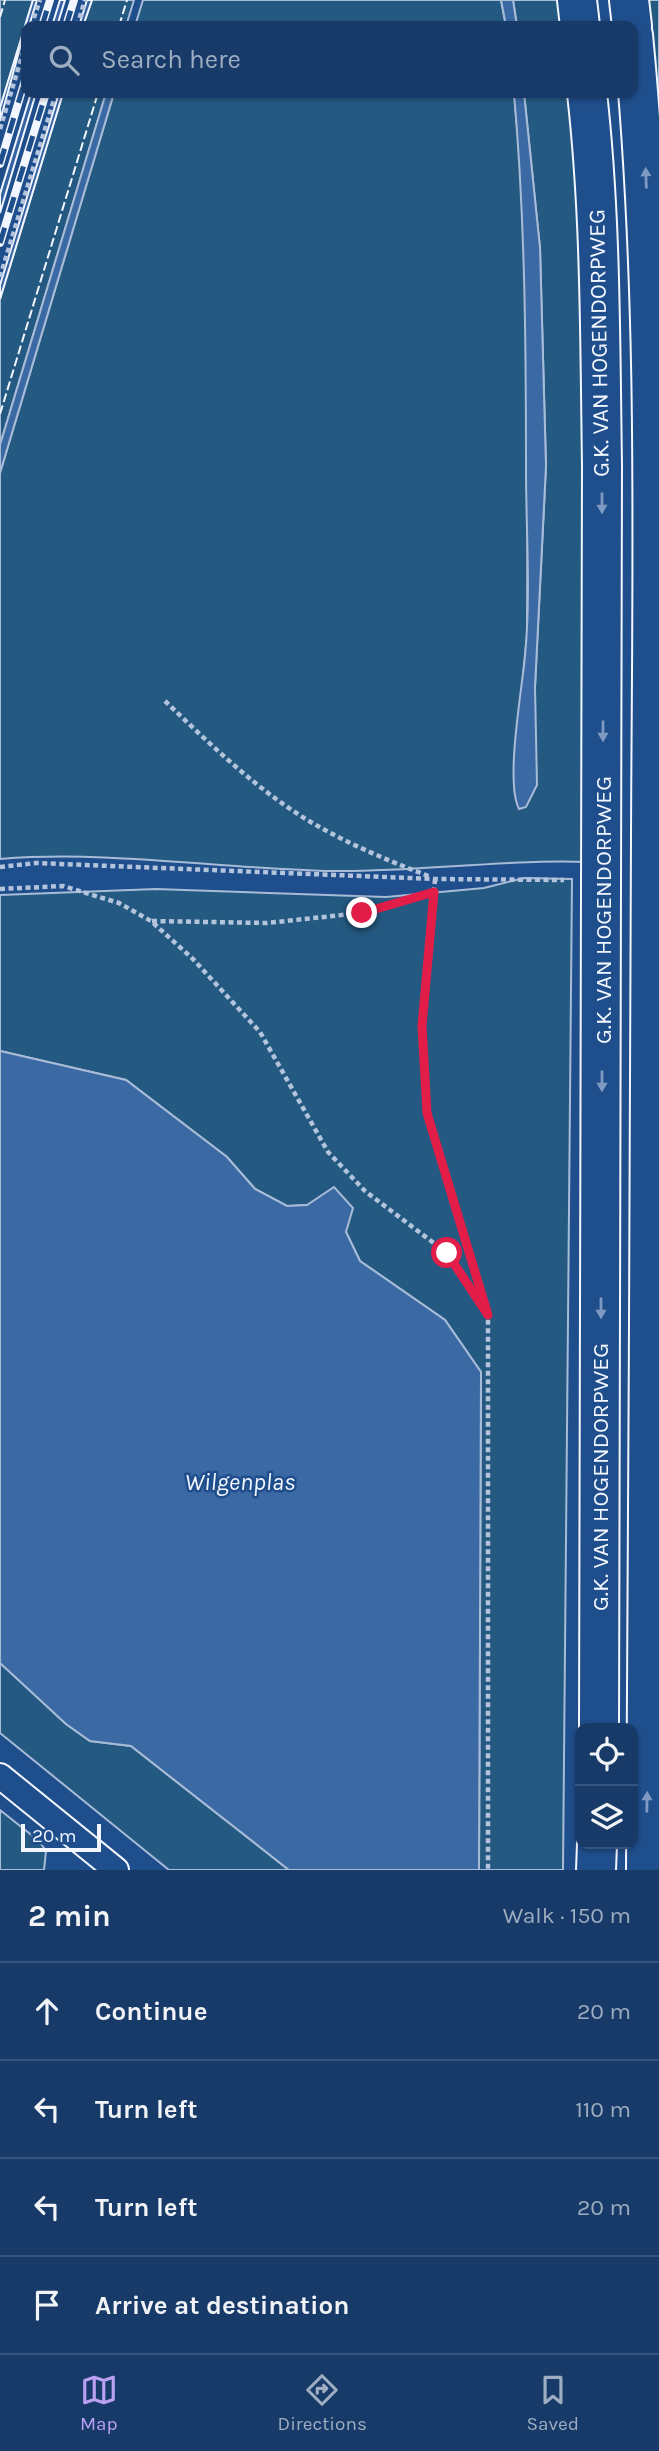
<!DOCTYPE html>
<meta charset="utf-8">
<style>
:root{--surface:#173a69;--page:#20416f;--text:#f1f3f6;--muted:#9eadc0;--line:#36547d;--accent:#bca0f2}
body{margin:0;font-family:Karla,sans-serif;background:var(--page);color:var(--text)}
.controls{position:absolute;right:21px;bottom:21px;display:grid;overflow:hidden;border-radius:14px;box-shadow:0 2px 5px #0004}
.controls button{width:63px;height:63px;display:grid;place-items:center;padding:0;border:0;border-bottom:2px solid var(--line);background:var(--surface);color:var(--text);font:35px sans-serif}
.scale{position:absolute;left:21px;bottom:18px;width:80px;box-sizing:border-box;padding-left:7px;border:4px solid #f2f6ff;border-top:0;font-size:19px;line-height:24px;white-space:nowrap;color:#f2f6ff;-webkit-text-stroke:5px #1f4e8c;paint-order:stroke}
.stop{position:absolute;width:21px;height:21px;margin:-16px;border:5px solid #e11d48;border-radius:50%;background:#fff}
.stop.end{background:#e11d48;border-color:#fff;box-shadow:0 2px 7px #0008}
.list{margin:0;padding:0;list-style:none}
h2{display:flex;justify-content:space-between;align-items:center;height:91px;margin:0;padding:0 28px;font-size:30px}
h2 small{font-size:23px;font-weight:400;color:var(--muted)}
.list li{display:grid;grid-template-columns:46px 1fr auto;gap:21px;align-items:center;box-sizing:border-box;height:98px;padding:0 28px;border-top:2px solid var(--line)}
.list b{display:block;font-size:26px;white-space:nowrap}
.list em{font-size:23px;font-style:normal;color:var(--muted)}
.icon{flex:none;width:38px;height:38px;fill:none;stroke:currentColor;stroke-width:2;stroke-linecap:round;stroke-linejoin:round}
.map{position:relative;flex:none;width:659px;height:1870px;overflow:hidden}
.search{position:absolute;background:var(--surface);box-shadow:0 2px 5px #0004;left:21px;right:21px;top:21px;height:77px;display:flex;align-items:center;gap:18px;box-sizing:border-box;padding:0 24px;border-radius:14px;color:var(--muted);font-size:26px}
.sheet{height:483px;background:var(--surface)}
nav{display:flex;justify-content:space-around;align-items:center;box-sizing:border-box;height:98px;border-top:2px solid var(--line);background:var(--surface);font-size:19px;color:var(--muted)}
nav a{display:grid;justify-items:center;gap:4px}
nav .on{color:var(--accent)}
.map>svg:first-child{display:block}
</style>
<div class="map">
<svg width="659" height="1870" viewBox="0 0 659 1870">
<rect width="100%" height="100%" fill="#1f4e8c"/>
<path fill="#245a82" stroke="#a8bbd7" stroke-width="2" d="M 0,0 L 33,0 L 0,108 Z
M 92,0 L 134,0 L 126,26 L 83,26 Z
M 143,0 L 501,0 L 506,26 L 135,26 Z
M 513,0 L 561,0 L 564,26 L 517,26 Z
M 642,0 L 659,0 L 659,159 Z
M 63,93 L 106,93 L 0,445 L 0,299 Z
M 114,93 L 514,93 L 524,207 L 528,341 L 527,634 L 514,771 L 515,796 L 535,687 L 546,466 L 540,248 L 524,93 L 572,93 L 583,188 L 588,862 C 503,859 419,872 334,871 C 223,869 111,850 0,859 L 0,473 Z
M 524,878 L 572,879 L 563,1870 L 479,1870 L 481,1372 L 445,1320 L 360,1261 L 346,1232 L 307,1205 L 287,1206 L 255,1189 L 227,1157 L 126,1080 L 0,1051 L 0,895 L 156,889 L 386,897 L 484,888 Z
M 0,1663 L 66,1724 L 90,1741 L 131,1746 L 289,1870 L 169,1870 L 0,1733 Z
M 0,1810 L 39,1841 L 46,1851 L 44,1870 L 0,1870 Z"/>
<path fill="#3b69a3" stroke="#a8bbd7" stroke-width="2" d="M 501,0 L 513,0 L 517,26 L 506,26 Z
M 106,93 L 114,93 L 0,473 L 0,445 Z
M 514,93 L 524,93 L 540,248 L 546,466 L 535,687 L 537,785 L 526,807 L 519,809 C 505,781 522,690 525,656 C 531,594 526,531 526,470 C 526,343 525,219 514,93 Z
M 0,1051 L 126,1080 L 227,1157 L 255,1189 L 287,1206 L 307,1205 L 334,1187 L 353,1208 L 346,1232 L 360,1261 L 445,1320 L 481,1372 L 479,1870 L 289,1870 L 131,1746 L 90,1741 L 66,1724 L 0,1663 Z"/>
<path fill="#3563a3" stroke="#f2f6ff" stroke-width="2" d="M 33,0 L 37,0 L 29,26 L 26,26 L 0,121 L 0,108 Z
M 60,0 L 65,0 L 57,26 L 52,26 Z
M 87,0 L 92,0 L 83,26 L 79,26 Z
M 31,93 L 36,93 L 0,213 L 0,194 Z
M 59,93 L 63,93 L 0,299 L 0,285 Z"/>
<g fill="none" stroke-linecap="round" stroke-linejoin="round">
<defs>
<path id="minor" d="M 0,1776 L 116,1870"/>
<path id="primary" d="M 577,0 L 580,26
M 629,0 L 632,26
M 633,35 C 659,301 652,570 651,837 C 649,1181 649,1526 646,1870
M 587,93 C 601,216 600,341 602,465 L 599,1728
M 596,1870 L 597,1844"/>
</defs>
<use href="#minor" stroke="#f2f6ff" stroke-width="28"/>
<use href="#primary" stroke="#f2f6ff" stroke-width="42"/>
<path stroke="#b3c4dc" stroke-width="4.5" stroke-dasharray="5 3.5" stroke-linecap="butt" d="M 31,26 L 40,0
M 77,26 L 85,0
M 0,129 L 26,43
M 0,277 L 56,93
M 165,701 C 210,744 256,789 309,821 C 348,844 389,861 431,877
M 0,867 L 36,863 L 435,879 L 564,880
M 435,879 L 422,1026 L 427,1113 L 488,1315 L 488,1870
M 0,889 L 63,886 L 119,903 L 151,921 L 193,959 L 260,1032 L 328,1152 L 365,1191 L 447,1253 L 486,1311
M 152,921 L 267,923 L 361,913 L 434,892"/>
<use href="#minor" stroke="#1f4e8c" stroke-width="24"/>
<use href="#primary" stroke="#1f4e8c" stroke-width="38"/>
<defs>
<path id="rail" d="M 42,26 L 50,0
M 66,26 L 74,0
M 0,164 L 26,77
M 0,243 L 46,93"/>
</defs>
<use href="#rail" stroke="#f2f6ff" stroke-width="8"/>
<use href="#rail" stroke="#1f4e8c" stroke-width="5" stroke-dasharray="16" stroke-linecap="butt"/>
<path stroke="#f2f6ff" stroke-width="2" stroke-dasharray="9 3.5" stroke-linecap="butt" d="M 0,17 L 5,0
M 119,26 L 127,0
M 0,414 L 98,93"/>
</g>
<defs><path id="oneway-solid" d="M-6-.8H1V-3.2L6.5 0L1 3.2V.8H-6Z" transform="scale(1.75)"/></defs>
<g fill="#7e9ac0">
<use href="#oneway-solid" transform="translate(646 178) rotate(-92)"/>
<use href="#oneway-solid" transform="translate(602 503) rotate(90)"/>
<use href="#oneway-solid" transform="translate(603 731) rotate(90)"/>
<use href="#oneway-solid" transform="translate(602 1081) rotate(90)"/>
<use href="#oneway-solid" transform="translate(601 1308) rotate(90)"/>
<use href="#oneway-solid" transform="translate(647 1802) rotate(-89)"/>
</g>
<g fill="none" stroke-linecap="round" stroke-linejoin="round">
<path stroke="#e11d48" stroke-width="9" d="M 362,913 L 434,892 L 422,1026 L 427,1113 L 488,1315 L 447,1253"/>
</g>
<g text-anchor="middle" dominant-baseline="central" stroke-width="5" stroke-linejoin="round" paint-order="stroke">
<g font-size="23" fill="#f2f6ff" stroke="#1f4e8c">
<text transform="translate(599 343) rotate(-91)">G.K. VAN HOGENDORPWEG</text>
<text transform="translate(603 910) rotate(-90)">G.K. VAN HOGENDORPWEG</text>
<text transform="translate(600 1477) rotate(-90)">G.K. VAN HOGENDORPWEG</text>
</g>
<g font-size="24" font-style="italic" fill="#f2f6ff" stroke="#1f4e8c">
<text x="240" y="1482">Wilgenplas</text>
</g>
</g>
</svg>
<div class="controls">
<button><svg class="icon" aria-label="locate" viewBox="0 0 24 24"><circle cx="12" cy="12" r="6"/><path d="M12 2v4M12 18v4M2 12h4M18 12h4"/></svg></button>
<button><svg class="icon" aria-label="layers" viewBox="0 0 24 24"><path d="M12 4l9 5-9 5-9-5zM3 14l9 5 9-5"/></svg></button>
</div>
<div class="scale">20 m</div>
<div class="stop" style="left:447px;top:1253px"></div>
<div class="stop end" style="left:362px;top:913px"></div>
<div class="search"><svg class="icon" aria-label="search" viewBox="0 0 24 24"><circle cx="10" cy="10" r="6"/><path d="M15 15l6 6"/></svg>Search here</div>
</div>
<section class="sheet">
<h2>2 min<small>Walk · 150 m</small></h2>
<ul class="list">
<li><svg class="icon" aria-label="ahead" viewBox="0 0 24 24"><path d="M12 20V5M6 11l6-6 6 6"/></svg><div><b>Continue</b></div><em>20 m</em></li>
<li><svg class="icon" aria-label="left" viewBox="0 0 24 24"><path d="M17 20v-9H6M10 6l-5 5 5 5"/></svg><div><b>Turn left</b></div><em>110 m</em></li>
<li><svg class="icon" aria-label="left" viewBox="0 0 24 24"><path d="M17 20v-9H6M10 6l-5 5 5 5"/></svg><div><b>Turn left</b></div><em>20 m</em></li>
<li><svg class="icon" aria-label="arrive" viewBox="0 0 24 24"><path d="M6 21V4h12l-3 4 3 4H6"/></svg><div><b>Arrive at destination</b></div></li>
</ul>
</section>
<nav>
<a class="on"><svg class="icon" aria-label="map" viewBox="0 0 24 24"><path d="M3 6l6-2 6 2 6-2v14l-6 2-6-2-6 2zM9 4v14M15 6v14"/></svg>Map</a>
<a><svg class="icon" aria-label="directions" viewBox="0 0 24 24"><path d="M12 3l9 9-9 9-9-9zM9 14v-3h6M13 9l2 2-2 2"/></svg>Directions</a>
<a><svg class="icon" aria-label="saved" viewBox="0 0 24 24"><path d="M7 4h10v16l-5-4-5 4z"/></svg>Saved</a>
</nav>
